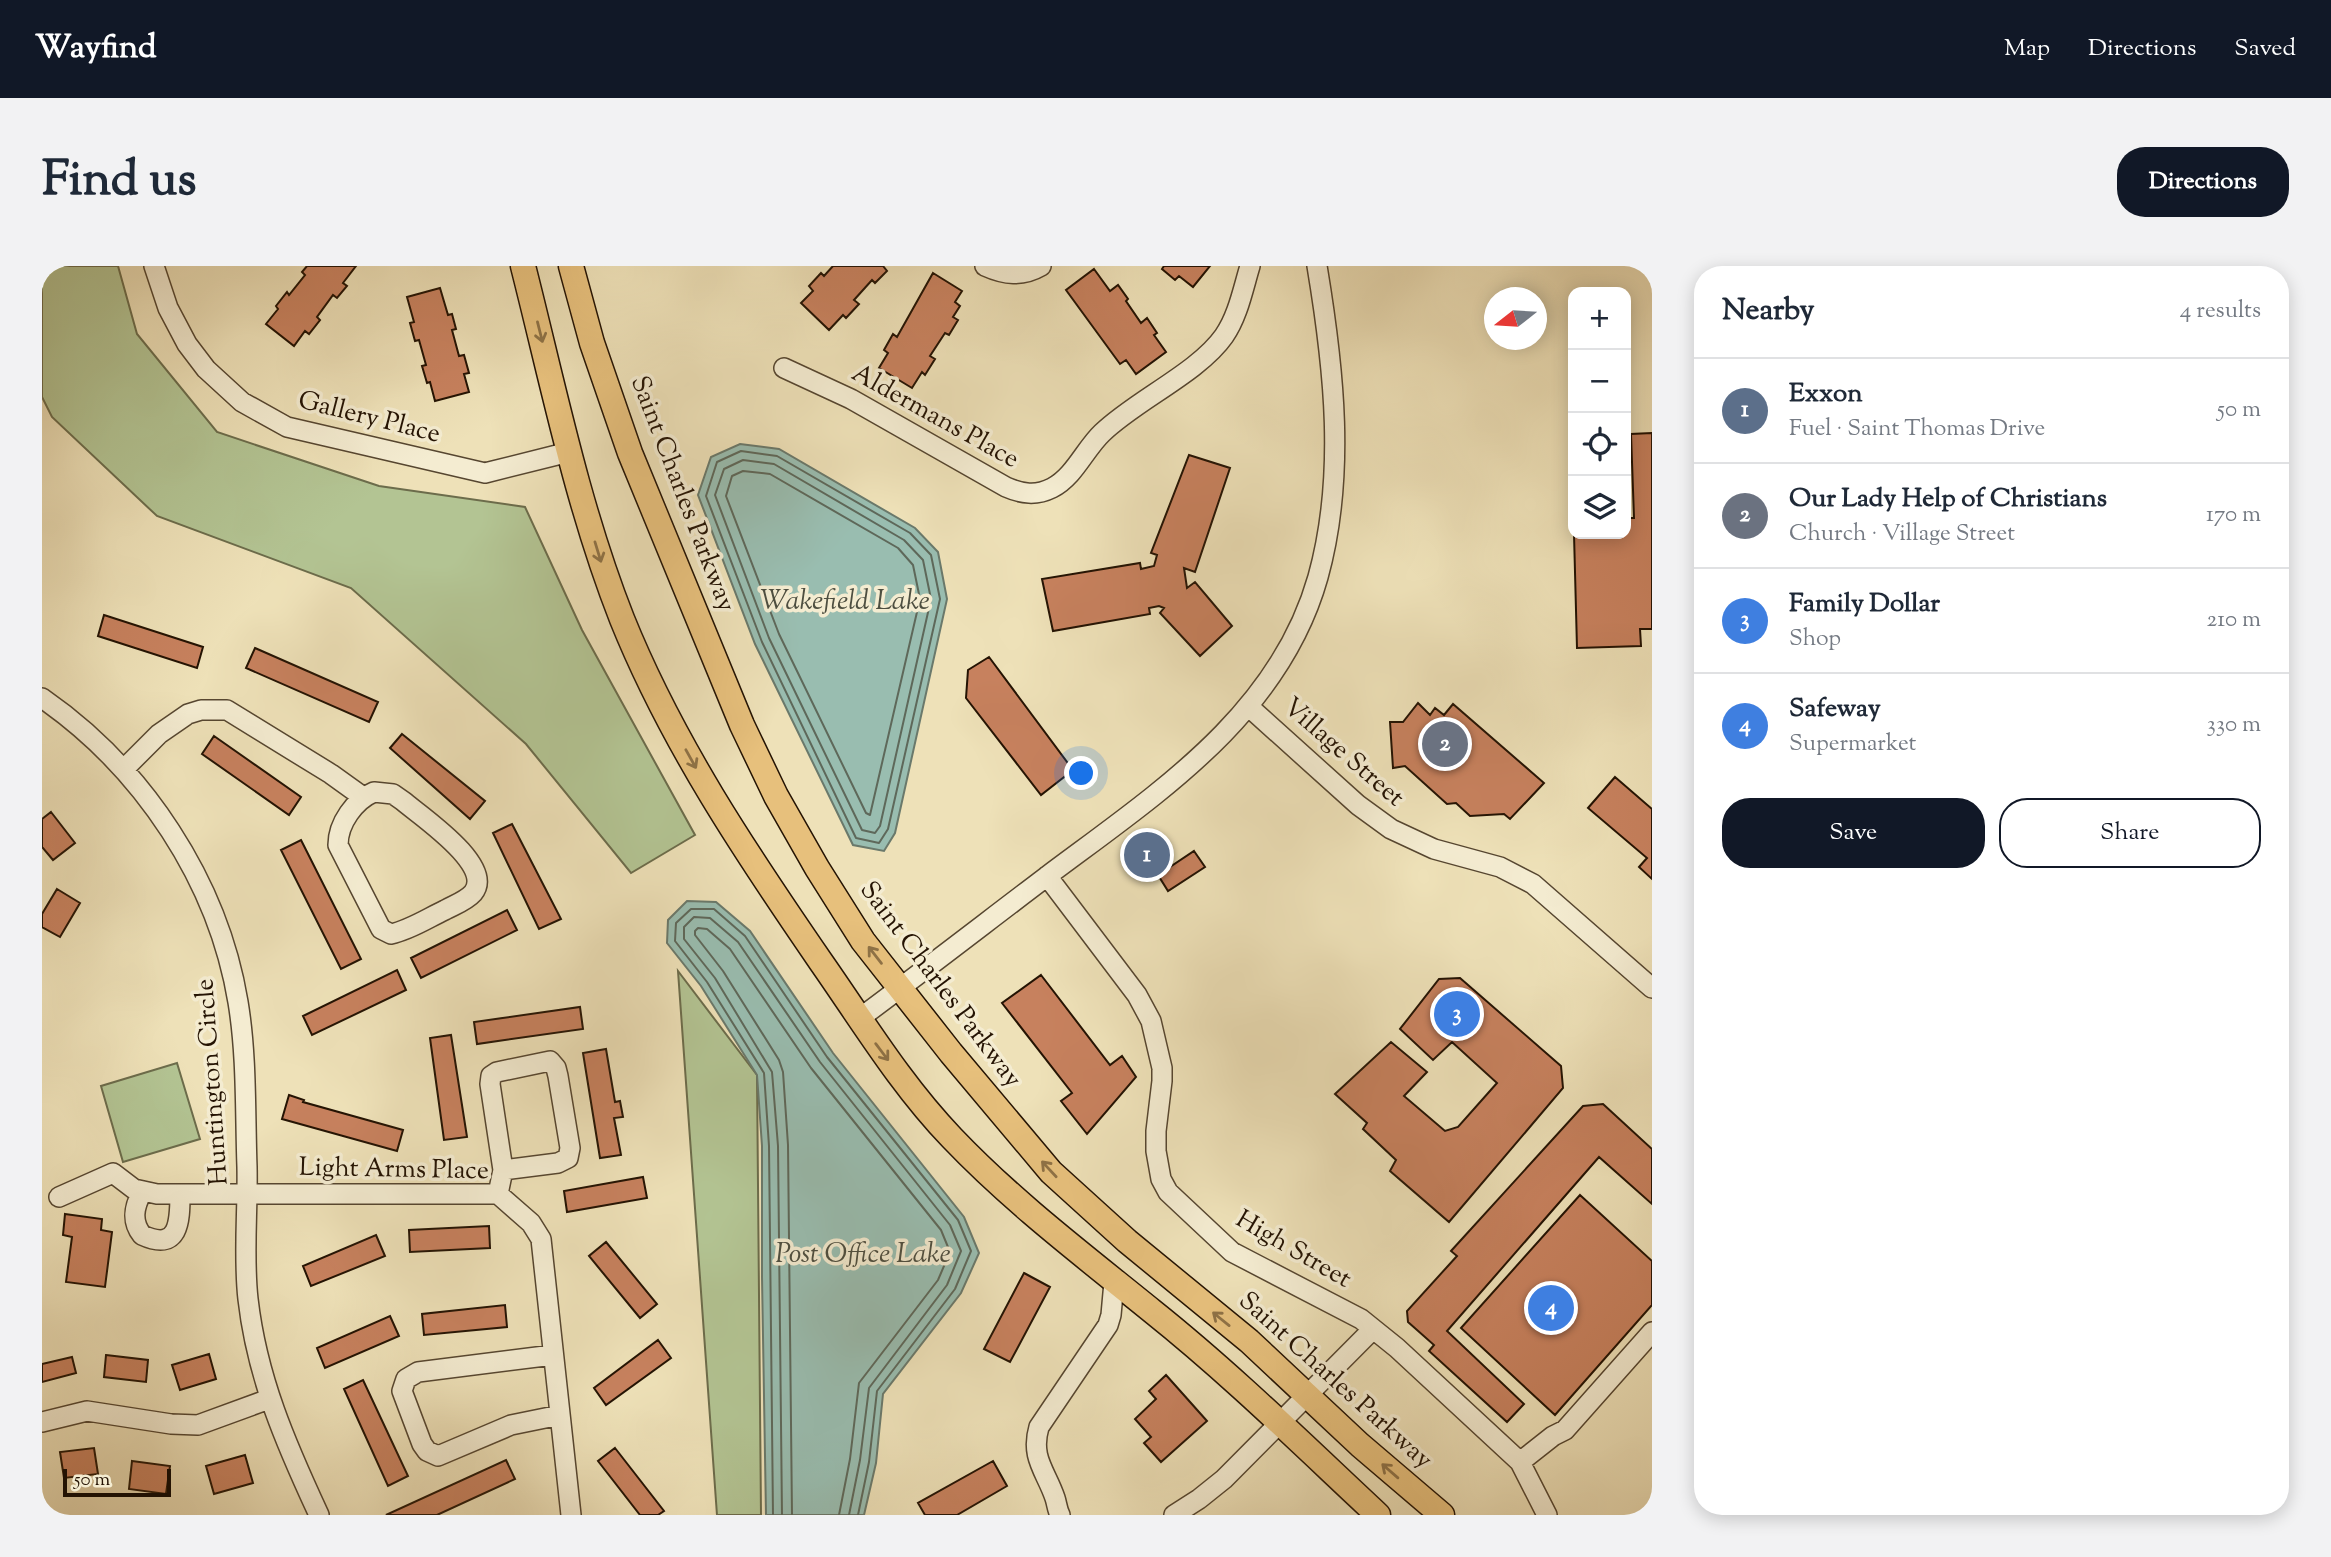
<!DOCTYPE html>
<meta charset="utf-8">
<style>
:root{--surface:#fff;--page:#f2f2f3;--text:#1f2937;--muted:#747a83;--line:#e0e1e3;--accent:#111827}
body{margin:0;font-family:"Sorts Mill Goudy",serif;background:var(--page);color:var(--text)}
.controls{position:absolute;right:21px;top:21px;display:grid;overflow:hidden;border-radius:14px;box-shadow:0 4px 18px #0003}
.controls button{width:63px;height:63px;display:grid;place-items:center;padding:0;border:0;border-bottom:2px solid var(--line);background:var(--surface);color:var(--text);font:35px sans-serif}
.compass{position:absolute;left:1442px;top:21px;width:63px;height:63px;border-radius:50%;background:var(--surface);box-shadow:0 4px 18px #0003;rotate:253deg}
.scale{position:absolute;left:21px;bottom:18px;width:108px;box-sizing:border-box;padding-left:7px;border:4px solid #241303;border-top:0;font-size:19px;line-height:24px;white-space:nowrap;color:#241303;-webkit-text-stroke:5px #f4ecd1;paint-order:stroke}
.you{position:absolute;left:1040px;top:508px;width:24px;height:24px;margin:-18px;border:5px solid #fff;border-radius:50%;background:#1a73e8;box-shadow:0 0 0 10px #1a73e833}
.badge{display:grid;place-items:center;width:46px;height:46px;border-radius:50%;background:var(--accent);color:#fff;font-size:23px;font-weight:700}
.pin{position:absolute;translate:-50% -50%;border:4px solid #fff;box-shadow:0 2px 7px #0006}
.list{margin:0;padding:0;list-style:none}
h2{display:flex;justify-content:space-between;align-items:center;height:91px;margin:0;padding:0 28px;font-size:30px}
h2 small{font-size:23px;font-weight:400;color:var(--muted)}
.list li{display:grid;grid-template-columns:46px 1fr auto;gap:21px;align-items:center;box-sizing:border-box;height:105px;padding:0 28px;border-top:2px solid var(--line)}
.list b{display:block;font-size:26px;white-space:nowrap}
.list p{margin:0;font-size:23px;white-space:nowrap;color:var(--muted)}
.list em{font-size:23px;font-style:normal;color:var(--muted)}
.actions{display:flex;gap:14px;padding:21px 28px}
.actions a{flex:1;padding:16px 0;border:2px solid var(--accent);border-radius:28px;text-align:center;font-size:24px;color:var(--accent)}
.actions .main{background:var(--accent);color:#fff}
.icon{flex:none;width:38px;height:38px;fill:none;stroke:currentColor;stroke-width:2;stroke-linecap:round;stroke-linejoin:round}
.map{position:relative;flex:none;width:1610px;height:1249px;overflow:hidden;border-radius:28px}
header{display:flex;align-items:center;gap:42px;box-sizing:border-box;height:98px;padding:0 35px;background:var(--accent);color:#fff}
header strong{font-size:33px}
nav{display:flex;gap:38px;margin-inline-start:auto;font-size:24px}
.intro{display:flex;align-items:center;justify-content:space-between;box-sizing:border-box;height:168px;padding:0 42px}
h1{margin:0;font-size:49px}
.button{padding:18px 32px;border-radius:28px;background:var(--accent);color:#fff;font-size:24px;font-weight:700}
main{display:flex;gap:42px;padding:0 42px}
aside{flex:1;background:var(--surface);border-radius:28px;box-shadow:0 4px 18px #0003}
.map>svg:first-child{display:block}
</style>
<header>
<strong>Wayfind</strong>
<nav><a>Map</a><a>Directions</a><a>Saved</a></nav>
</header>
<div class="intro"><h1>Find us</h1><a class="button">Directions</a></div>
<main>
<div class="map">
<svg width="1610" height="1249" viewBox="0 0 1610 1249">
<rect width="100%" height="100%" fill="#eee1b8"/>
<filter id="stains"><feTurbulence type="fractalNoise" baseFrequency=".00286" numOctaves="4"/><feColorMatrix values="0 0 0 0 .2 0 0 0 0 .09 0 0 0 0 .02 0 0 0 .5 -.17"/></filter>
<radialGradient id="worn" r=".72"><stop offset=".6" stop-color="#630" stop-opacity="0"/><stop offset="1" stop-color="#630" stop-opacity=".3"/></radialGradient>
<path fill="#b3c493" stroke="#6c6c4b" stroke-width="2" d="M 0,0 L 76,0 L 95,68 L 175,166 L 337,220 L 483,241 L 540,364 L 653,569 L 589,607 L 484,478 L 309,322 L 115,250 L 10,151 L 0,131 Z
M 636,705 L 715,809 L 719,1249 L 675,1249 Z
M 135,797 L 158,873 L 81,896 L 59,820 Z"/>
<path fill="#99bdb0" stroke="#6a796b" stroke-width="2" d="M 698,178 L 737,183 L 873,262 L 896,286 L 905,333 L 853,567 L 842,585 L 811,579 L 713,378 L 656,229 L 669,191 Z
M 645,635 L 674,636 L 708,665 L 791,787 L 922,951 L 937,987 L 919,1027 L 841,1128 L 834,1197 L 822,1249 L 724,1249 L 720,1011 L 720,880 L 715,809 L 659,720 L 625,677 L 626,654 Z"/>
<g fill="none" stroke-linecap="round" stroke-linejoin="round">
<path stroke="#5e685a" stroke-width="2" d="M 699,185 L 735,190 L 868,267 L 889,289 L 898,333 L 846,563 L 837,577 L 814,572 L 720,376 L 664,230 L 675,196 Z
M 701,194 L 732,198 L 862,274 L 881,294 L 889,333 L 838,560 L 833,567 L 820,564 L 727,372 L 673,229 L 682,203 Z
M 701,205 L 728,208 L 856,282 L 871,299 L 878,333 L 828,549 L 824,547 L 737,368 L 684,230 L 690,210 Z
M 731,1249 L 727,880 L 722,807 L 665,716 L 633,675 L 634,657 L 649,643 L 672,643 L 703,670 L 785,791 L 916,954 L 929,985 L 913,1023 L 835,1125 L 827,1196 L 816,1249
M 740,1249 L 736,880 L 730,806 L 673,712 L 642,673 L 642,661 L 652,651 L 668,652 L 696,676 L 778,796 L 908,959 L 919,985 L 905,1019 L 827,1122 L 818,1194 L 807,1249
M 750,1249 L 746,879 L 741,806 L 737,794 L 681,705 L 653,669 L 653,665 L 656,662 L 665,663 L 688,683 L 769,802 L 899,964 L 908,986 L 896,1014 L 817,1117 L 808,1193 L 797,1249"/>
</g>
<path fill="#c7815e" stroke="#241303" stroke-width="2" d="M 265,0 L 314,0 L 301,17 L 305,20 L 295,32 L 291,29 L 275,51 L 278,54 L 267,68 L 263,65 L 252,80 L 224,58 L 236,43 L 234,40 L 245,26 L 247,29 L 263,9 L 260,6 Z
M 791,0 L 841,0 L 845,5 L 833,17 L 830,14 L 812,34 L 817,38 L 804,52 L 801,49 L 787,64 L 759,37 L 771,25 L 767,20 L 779,7 L 782,10 Z
M 1122,0 L 1168,0 L 1151,21 L 1137,10 L 1133,14 L 1120,3 Z
M 1052,3 L 1068,25 L 1076,19 L 1086,33 L 1084,35 L 1099,57 L 1105,52 L 1115,67 L 1112,69 L 1124,86 L 1094,108 L 1084,94 L 1078,98 L 1024,24 Z
M 891,7 L 920,25 L 913,36 L 918,40 L 911,51 L 916,54 L 907,69 L 903,67 L 888,90 L 893,93 L 883,109 L 880,106 L 870,122 L 837,102 L 846,87 L 842,84 L 851,68 L 855,71 Z
M 398,22 L 406,49 L 410,48 L 414,63 L 410,64 L 417,90 L 422,89 L 427,107 L 422,108 L 427,126 L 393,135 L 388,116 L 385,117 L 380,100 L 384,99 L 377,74 L 373,75 L 368,57 L 372,56 L 365,31 Z
M 1610,167 L 1610,363 L 1598,363 L 1599,380 L 1535,382 L 1532,268 L 1584,268 L 1584,252 L 1592,252 L 1589,168 Z
M 1147,189 L 1188,202 L 1153,306 L 1142,302 L 1145,322 L 1153,316 L 1190,360 L 1158,390 L 1118,347 L 1122,342 L 1117,340 L 1107,342 L 1108,348 L 1011,365 L 1000,313 L 1098,297 L 1099,303 L 1112,300 L 1115,289 L 1109,287 Z
M 62,349 L 161,381 L 155,402 L 56,370 Z
M 213,382 L 336,436 L 327,456 L 204,402 Z
M 947,391 L 1031,504 L 999,529 L 924,432 L 926,404 Z
M 1376,437 L 1388,449 L 1393,442 L 1402,449 L 1411,438 L 1502,517 L 1468,553 L 1462,548 L 1428,550 L 1414,537 L 1405,538 L 1363,500 L 1351,502 L 1348,456 L 1361,456 Z
M 360,468 L 443,535 L 428,553 L 348,482 Z
M 172,470 L 259,531 L 247,549 L 160,488 Z
M 1573,511 L 1610,543 L 1610,613 L 1597,601 L 1605,592 L 1546,542 Z
M 9,546 L 33,577 L 11,594 L 0,581 L 0,553 Z
M 470,558 L 519,653 L 497,663 L 451,567 Z
M 259,574 L 319,693 L 299,703 L 239,584 Z
M 1152,585 L 1163,601 L 1126,625 L 1116,609 Z
M 15,623 L 38,637 L 18,671 L 0,661 L 0,648 Z
M 465,644 L 475,664 L 379,712 L 369,692 Z
M 355,704 L 364,724 L 270,769 L 261,750 Z
M 999,709 L 1068,799 L 1080,790 L 1094,811 L 1045,868 L 1019,835 L 1030,827 L 960,737 Z
M 1418,712 L 1519,800 L 1521,822 L 1407,956 L 1348,905 L 1354,894 L 1321,863 L 1325,857 L 1293,828 L 1349,776 L 1385,806 L 1362,830 L 1403,865 L 1416,861 L 1455,817 L 1410,776 L 1391,794 L 1358,763 L 1397,713 Z
M 538,741 L 541,763 L 435,778 L 432,756 Z
M 409,769 L 425,871 L 402,874 L 388,772 Z
M 564,783 L 573,836 L 578,835 L 581,851 L 572,852 L 579,889 L 558,892 L 541,787 Z
M 247,829 L 262,834 L 261,836 L 361,864 L 355,885 L 240,853 Z
M 1561,838 L 1610,883 L 1610,938 L 1557,891 L 1405,1065 L 1482,1138 L 1465,1156 L 1387,1085 L 1392,1079 L 1366,1056 L 1365,1045 L 1415,990 L 1409,985 L 1541,840 Z
M 601,911 L 605,932 L 525,946 L 522,925 Z
M 1538,929 L 1610,995 L 1610,1039 L 1513,1149 L 1419,1062 Z
M 23,948 L 60,953 L 59,964 L 70,966 L 63,1021 L 24,1016 L 30,971 L 21,969 Z
M 447,960 L 448,982 L 368,986 L 367,964 Z
M 334,969 L 343,990 L 269,1020 L 261,1000 Z
M 564,976 L 615,1038 L 598,1052 L 547,990 Z
M 982,1007 L 1008,1021 L 968,1096 L 942,1083 Z
M 463,1039 L 465,1061 L 382,1069 L 380,1048 Z
M 348,1050 L 357,1070 L 283,1102 L 275,1082 Z
M 616,1074 L 629,1092 L 564,1139 L 552,1122 Z
M 167,1088 L 174,1113 L 138,1124 L 130,1099 Z
M 64,1089 L 106,1094 L 104,1116 L 62,1111 Z
M 30,1091 L 34,1107 L 0,1116 L 0,1098 Z
M 1124,1109 L 1165,1155 L 1119,1196 L 1102,1177 L 1109,1171 L 1093,1153 L 1114,1133 L 1107,1125 Z
M 321,1114 L 366,1210 L 346,1220 L 302,1123 Z
M 52,1182 L 56,1208 L 22,1212 L 18,1186 Z
M 573,1182 L 622,1245 L 616,1249 L 598,1249 L 556,1195 Z
M 203,1189 L 211,1217 L 172,1228 L 164,1200 Z
M 464,1194 L 473,1213 L 395,1249 L 344,1249 Z
M 90,1195 L 128,1200 L 124,1228 L 87,1223 Z
M 951,1195 L 965,1220 L 915,1249 L 883,1249 L 876,1237 Z"/>
<g fill="none" stroke-linecap="round" stroke-linejoin="round">
<defs>
<path id="minor" d="M 112,0 L 126,42 L 145,78 L 164,103 L 200,136 L 245,161 L 443,207 L 527,186
M 943,0 C 963,9 980,11 999,0
M 742,102 L 809,133 L 964,221 C 980,228 994,230 1010,222 C 1032,211 1043,183 1060,167 C 1094,134 1156,107 1182,70 C 1196,50 1201,23 1208,0
M 0,432 C 101,502 176,615 196,736 C 205,790 203,846 205,901 C 206,945 201,989 206,1033 C 215,1112 244,1178 277,1249
M 1206,440 L 1316,539 L 1349,563 L 1392,583 L 1458,601 L 1491,618 L 1610,722
M 82,503 L 117,468 L 146,448 L 159,444 L 185,444 L 289,508 L 321,531
M 332,526 L 351,528 L 361,535 C 380,551 453,600 431,627 C 424,635 412,639 403,644 C 386,652 368,664 349,668 L 339,663 L 296,579 C 296,557 313,534 332,526 Z
M 1005,610 L 1095,729 L 1109,755 L 1120,802 L 1120,815 L 1114,865 L 1114,885 L 1119,913 L 1126,926 L 1190,986 L 1319,1053 L 1355,1082 L 1478,1196 L 1505,1249
M 818,752 C 880,706 942,658 1004,611 C 1113,529 1237,450 1276,311 C 1304,210 1292,102 1275,0
M 100,926 C 92,941 89,955 100,969 C 137,986 138,956 138,928
M 456,928 L 461,904 L 448,818 L 449,810 L 455,806 L 508,795 L 514,802 L 516,810 L 528,882 L 526,892 L 516,897 L 461,904
M 17,931 L 71,907 L 92,923 L 115,928 L 456,928 L 489,957 L 499,973 L 529,1249
M 511,1089 L 376,1106 L 364,1113 L 360,1125 L 380,1178 L 385,1185 L 396,1190 L 469,1159 L 518,1149
M 0,1156 L 45,1145 L 129,1158 L 156,1159 L 227,1133
M 1478,1196 L 1511,1170 L 1523,1164 L 1610,1066
M 1018,1249 C 1015,1243 1015,1238 1013,1232 C 1004,1205 988,1192 997,1161 L 1066,1059 L 1069,1049 L 1072,1016
M 1132,1249 L 1157,1233 L 1182,1213 L 1331,1063"/>
<path id="major" d="M 481,0 C 511,118 535,239 580,353 C 630,477 704,587 779,696 C 821,756 859,819 910,872 C 971,936 1041,989 1110,1045 C 1189,1108 1262,1180 1336,1249
M 529,0 L 550,77 L 588,187 L 700,459 L 734,530 L 775,602 L 821,675 L 909,787 L 1009,906 L 1085,975 L 1207,1075 L 1318,1179 L 1400,1249"/>
</defs>
<use href="#minor" stroke="#564630" stroke-width="22"/>
<use href="#major" stroke="#241303" stroke-width="27"/>
<use href="#minor" stroke="#f4ecd1" stroke-width="19"/>
<use href="#major" stroke="#e7c07c" stroke-width="24"/>
</g>
<defs><path id="oneway-shaft" d="M-6 0H5M1.5-3L5.5 0L1.5 3" fill="none" stroke-width="1.6" stroke-linecap="round" stroke-linejoin="round" transform="scale(1.75)"/></defs>
<g stroke="#8f7246">
<use href="#oneway-shaft" transform="translate(498 66) rotate(76)"/>
<use href="#oneway-shaft" transform="translate(556 286) rotate(73)"/>
<use href="#oneway-shaft" transform="translate(649 493) rotate(61)"/>
<use href="#oneway-shaft" transform="translate(833 689) rotate(-128)"/>
<use href="#oneway-shaft" transform="translate(840 786) rotate(53)"/>
<use href="#oneway-shaft" transform="translate(1007 903) rotate(-133)"/>
<use href="#oneway-shaft" transform="translate(1179 1053) rotate(-141)"/>
<use href="#oneway-shaft" transform="translate(1348 1205) rotate(-139)"/>
</g>
<g text-anchor="middle" dominant-baseline="central" stroke-width="7" stroke-linejoin="round" paint-order="stroke">
<g font-size="26" fill="#241303" stroke="#f4ecd1">
<text transform="translate(893 151) rotate(29)">Aldermans Place</text>
<text transform="translate(327 152) rotate(14)">Gallery Place</text>
<text transform="translate(640 228) rotate(69)">Saint Charles Parkway</text>
<text transform="translate(1301 487) rotate(41)">Village Street</text>
<text transform="translate(898 719) rotate(53)">Saint Charles Parkway</text>
<text transform="translate(171 816) rotate(-94)">Huntington Circle</text>
<text transform="translate(352 904) rotate(1)">Light Arms Place</text>
<text transform="translate(1251 984) rotate(30)">High Street</text>
<text transform="translate(1293 1115) rotate(42)">Saint Charles Parkway</text>
</g>
<g font-size="28" font-style="italic" fill="#4d4e40" stroke="#f4ecd1">
<text x="803" y="336">Wakefield Lake</text>
<text x="821" y="989">Post Office Lake</text>
</g>
</g>
<rect width="100%" height="100%" filter="url(#stains)"/>
<rect width="100%" height="100%" fill="url(#worn)"/>
</svg>
<div class="controls">
<button>+</button>
<button>−</button>
<button><svg class="icon" aria-label="locate" viewBox="0 0 24 24"><circle cx="12" cy="12" r="6"/><path d="M12 2v4M12 18v4M2 12h4M18 12h4"/></svg></button>
<button><svg class="icon" aria-label="layers" viewBox="0 0 24 24"><path d="M12 4l9 5-9 5-9-5zM3 14l9 5 9-5"/></svg></button>
</div>
<svg class="compass" viewBox="-18 -18 36 36"><path d="M0-13l5 13h-10z" fill="#e53935"/><path d="M0 13l5-13h-10z" fill="#747a83"/></svg>
<div class="scale">50 m</div>
<div class="you"></div>
<div class="pin badge" style="left:1105px;top:589px;background:#5c6f8a">1</div>
<div class="pin badge" style="left:1403px;top:478px;background:#6b7280">2</div>
<div class="pin badge" style="left:1415px;top:748px;background:#3f7fe0">3</div>
<div class="pin badge" style="left:1509px;top:1042px;background:#3f7fe0">4</div>
</div>
<aside>
<h2>Nearby<small>4 results</small></h2>
<ul class="list">
<li><span class="badge" style="background:#5c6f8a">1</span><div><b>Exxon</b><p>Fuel · Saint Thomas Drive</p></div><em>50 m</em></li>
<li><span class="badge" style="background:#6b7280">2</span><div><b>Our Lady Help of Christians</b><p>Church · Village Street</p></div><em>170 m</em></li>
<li><span class="badge" style="background:#3f7fe0">3</span><div><b>Family Dollar</b><p>Shop</p></div><em>210 m</em></li>
<li><span class="badge" style="background:#3f7fe0">4</span><div><b>Safeway</b><p>Supermarket</p></div><em>330 m</em></li>
</ul>
<div class="actions"><a class="main">Save</a><a>Share</a></div>
</aside>
</main>
